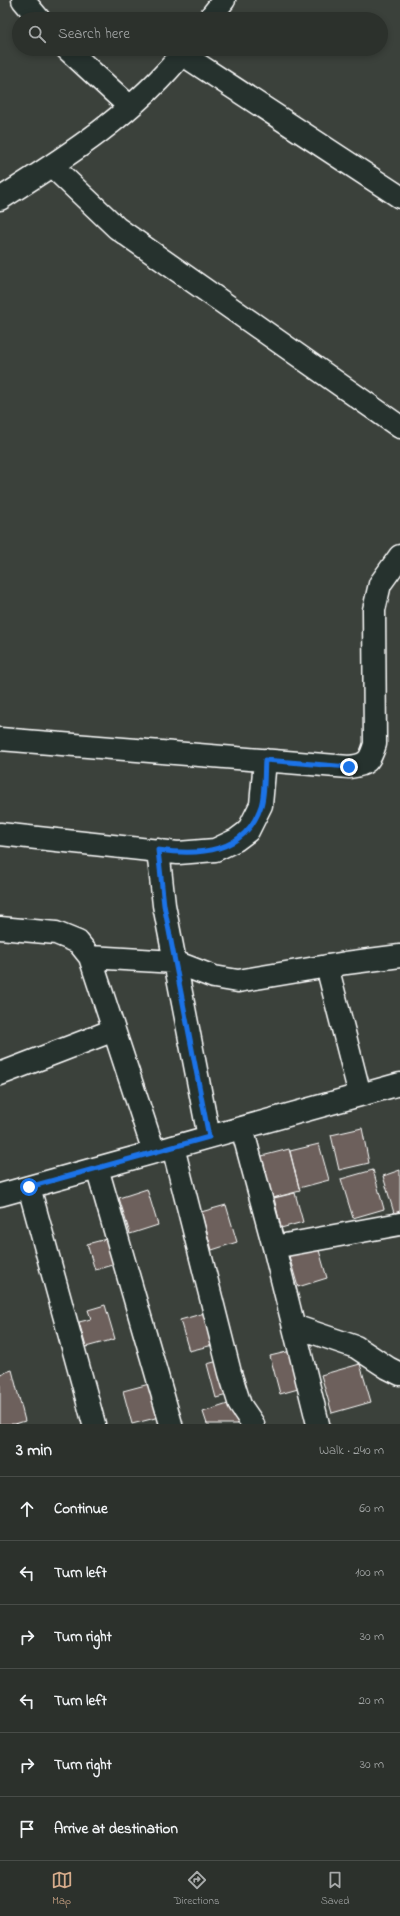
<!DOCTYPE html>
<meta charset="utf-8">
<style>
:root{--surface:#2c312c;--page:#343934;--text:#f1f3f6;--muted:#a6a9a9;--line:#484c48;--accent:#d6ab8b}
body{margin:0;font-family:"Indie Flower",sans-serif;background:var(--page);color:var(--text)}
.stop{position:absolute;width:12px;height:12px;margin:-9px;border:3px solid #1a73e8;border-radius:50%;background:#fff}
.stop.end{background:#1a73e8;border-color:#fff;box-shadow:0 1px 4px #0008}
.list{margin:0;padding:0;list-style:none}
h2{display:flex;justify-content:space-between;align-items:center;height:52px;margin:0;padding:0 16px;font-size:17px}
h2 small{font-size:13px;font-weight:400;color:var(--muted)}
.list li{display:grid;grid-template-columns:26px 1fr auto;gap:12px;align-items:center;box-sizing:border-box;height:64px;padding:0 16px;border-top:1px solid var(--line)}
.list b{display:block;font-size:15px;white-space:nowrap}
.list em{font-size:13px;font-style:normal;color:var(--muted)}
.icon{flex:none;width:22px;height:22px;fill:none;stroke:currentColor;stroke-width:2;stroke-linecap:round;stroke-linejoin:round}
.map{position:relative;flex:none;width:400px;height:1424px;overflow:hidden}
.search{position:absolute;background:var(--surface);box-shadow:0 2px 6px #0003;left:12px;right:12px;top:12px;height:44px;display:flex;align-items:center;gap:10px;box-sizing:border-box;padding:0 14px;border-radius:22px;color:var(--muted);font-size:15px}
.sheet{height:436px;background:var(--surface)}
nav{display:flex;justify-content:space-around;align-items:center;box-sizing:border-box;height:56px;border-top:1px solid var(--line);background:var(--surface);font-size:11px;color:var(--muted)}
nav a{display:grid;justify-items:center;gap:2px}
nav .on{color:var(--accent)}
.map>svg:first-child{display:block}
</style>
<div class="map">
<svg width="400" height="1424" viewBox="0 0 400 1424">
<rect width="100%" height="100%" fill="#3b413b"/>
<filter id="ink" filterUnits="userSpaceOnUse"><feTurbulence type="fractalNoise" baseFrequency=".025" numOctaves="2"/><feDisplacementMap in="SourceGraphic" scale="8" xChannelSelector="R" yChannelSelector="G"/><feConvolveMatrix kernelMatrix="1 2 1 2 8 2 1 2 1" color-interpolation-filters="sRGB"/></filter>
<g filter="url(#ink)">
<path fill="#6d615b" stroke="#fff" d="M 362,1128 L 369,1163 L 339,1170 L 331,1135 Z
M 319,1144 L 329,1180 L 299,1188 L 290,1151 Z
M 289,1149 L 300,1191 L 269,1199 L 258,1157 Z
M 373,1170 L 384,1209 L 353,1218 L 341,1179 Z
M 400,1170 L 400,1211 L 394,1213 L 383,1176 Z
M 147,1189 L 158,1225 L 130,1234 L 119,1198 Z
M 295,1193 L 303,1222 L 281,1228 L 274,1198 Z
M 226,1205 L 237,1242 L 212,1250 L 201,1212 Z
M 114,1237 L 122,1262 L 95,1270 L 87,1244 Z
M 316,1240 L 327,1278 L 298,1287 L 287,1249 Z
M 105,1305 L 115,1339 L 86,1347 L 79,1322 L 91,1319 L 88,1310 Z
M 208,1312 L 217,1344 L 189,1351 L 180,1320 Z
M 299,1349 L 309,1386 L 280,1394 L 270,1356 Z
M 222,1360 L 231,1394 L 216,1398 L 207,1364 Z
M 360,1364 L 371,1402 L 332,1413 L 321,1375 Z
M 12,1370 L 25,1421 L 15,1424 L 0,1424 L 0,1374 Z
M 153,1383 L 163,1416 L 132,1424 L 123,1391 Z
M 231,1403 L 238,1424 L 207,1424 L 203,1412 Z"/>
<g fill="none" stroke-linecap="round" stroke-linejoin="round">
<defs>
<path id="minor" d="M 23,0 L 39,19
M 209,19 L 224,0
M 67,49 L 130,107
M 182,54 L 400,197
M 52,166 L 117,228 L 400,427
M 0,199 C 66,157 137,112 186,49
M 0,739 L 349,767 C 367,765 370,761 375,744 L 374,610 L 380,584 L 400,556
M 0,834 L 178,853 L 215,850 L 236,840 L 248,831 L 261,805 L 265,760
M 158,850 L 164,905 L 209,1137
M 0,928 L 56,933 L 78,942 L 90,957 L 154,1152
M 90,957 L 175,962 L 214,977 L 238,981 L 346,963 L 400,956
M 327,966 L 360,1095
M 0,1074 L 114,1030
M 242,1128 L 274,1247 L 318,1424
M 173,1147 L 230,1373 L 240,1405 L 253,1424
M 97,1168 L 171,1424
M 29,1187 L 94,1424
M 0,1195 L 400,1084
M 274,1247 L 400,1224
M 294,1326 L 356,1347 L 388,1368 L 400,1374"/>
</defs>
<use href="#minor" stroke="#fff" stroke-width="25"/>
<use href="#minor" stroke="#26332d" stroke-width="22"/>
</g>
</g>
<g fill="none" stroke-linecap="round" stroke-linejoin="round" filter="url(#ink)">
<path stroke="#1a73e8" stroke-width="5" d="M 29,1187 L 209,1137 L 164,905 L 158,850 C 200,856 245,853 261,806 C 265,794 264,773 265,760 L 349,767"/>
</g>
</svg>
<div class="stop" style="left:29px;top:1187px"></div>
<div class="stop end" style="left:349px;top:767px"></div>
<div class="search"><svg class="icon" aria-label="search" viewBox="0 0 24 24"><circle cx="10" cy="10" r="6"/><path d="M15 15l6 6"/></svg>Search here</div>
</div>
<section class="sheet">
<h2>3 min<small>Walk · 240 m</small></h2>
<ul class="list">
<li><svg class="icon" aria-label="ahead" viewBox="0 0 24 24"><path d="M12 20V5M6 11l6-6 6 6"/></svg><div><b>Continue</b></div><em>60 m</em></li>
<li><svg class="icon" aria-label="left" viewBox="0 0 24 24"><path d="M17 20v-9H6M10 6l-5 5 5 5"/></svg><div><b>Turn left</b></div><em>100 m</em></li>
<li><svg class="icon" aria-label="right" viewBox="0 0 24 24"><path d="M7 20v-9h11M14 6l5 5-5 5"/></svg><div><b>Turn right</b></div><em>30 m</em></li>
<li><svg class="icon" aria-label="left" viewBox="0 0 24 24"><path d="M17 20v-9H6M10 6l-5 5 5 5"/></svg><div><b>Turn left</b></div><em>20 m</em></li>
<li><svg class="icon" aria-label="right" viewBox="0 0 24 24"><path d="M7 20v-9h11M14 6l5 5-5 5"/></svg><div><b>Turn right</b></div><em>30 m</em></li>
<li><svg class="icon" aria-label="arrive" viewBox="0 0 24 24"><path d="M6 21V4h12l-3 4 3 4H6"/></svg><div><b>Arrive at destination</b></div></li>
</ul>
</section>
<nav>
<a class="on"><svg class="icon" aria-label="map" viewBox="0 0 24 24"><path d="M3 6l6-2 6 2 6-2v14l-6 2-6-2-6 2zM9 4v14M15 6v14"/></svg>Map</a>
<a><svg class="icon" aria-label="directions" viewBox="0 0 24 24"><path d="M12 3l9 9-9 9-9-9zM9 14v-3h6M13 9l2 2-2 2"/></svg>Directions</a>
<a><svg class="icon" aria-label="saved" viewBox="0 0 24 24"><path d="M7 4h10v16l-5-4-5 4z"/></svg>Saved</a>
</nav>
